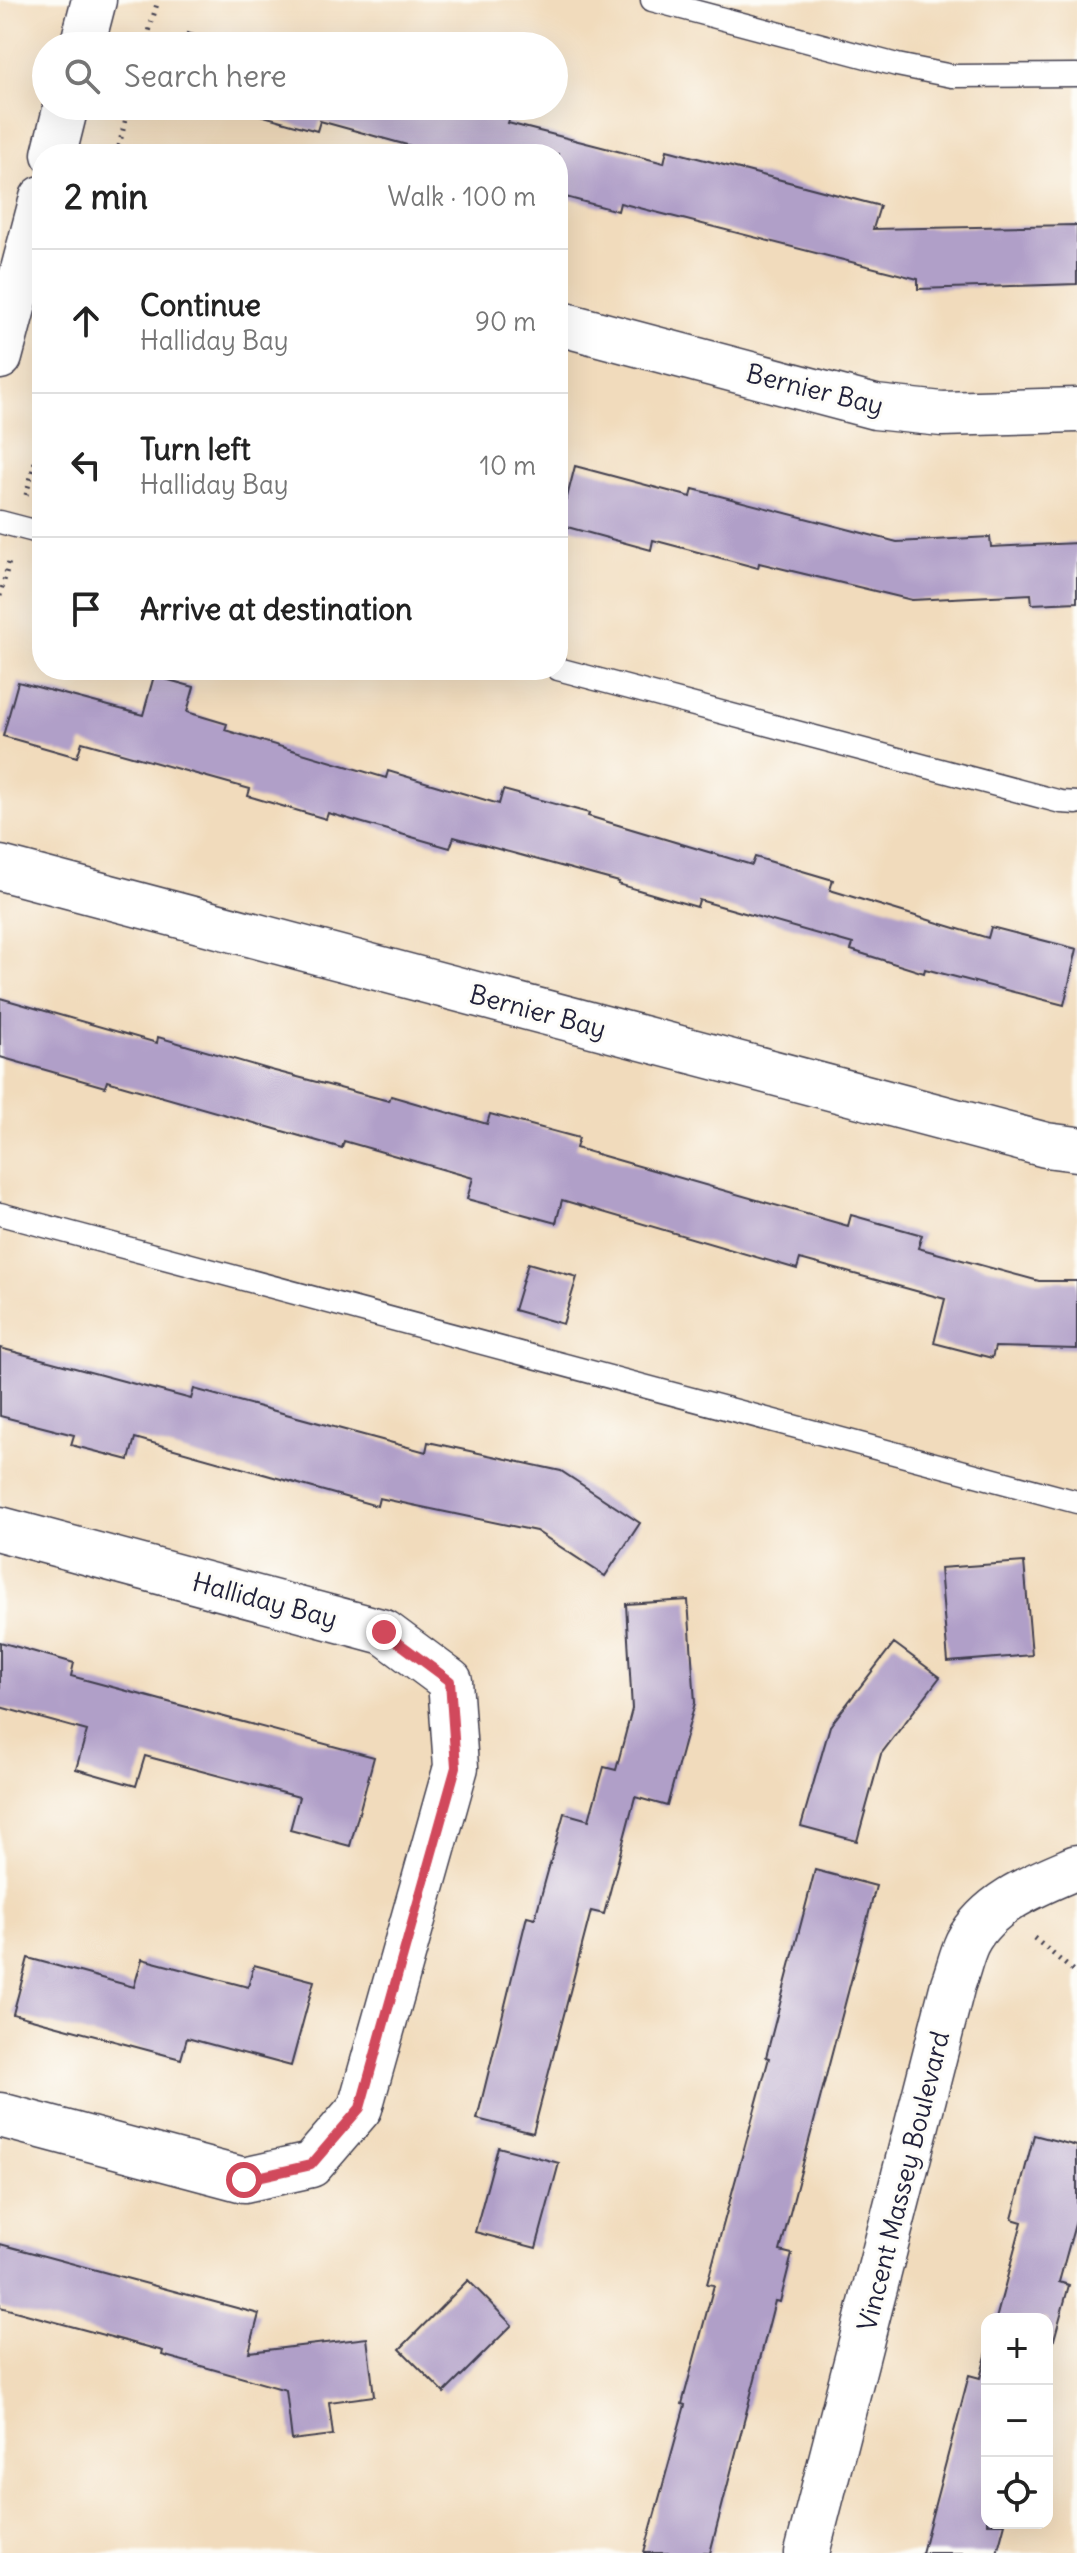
<!DOCTYPE html>
<meta charset="utf-8">
<style>
:root{--surface:#fff;--page:#f6f6f6;--text:#222;--muted:#767676;--line:#e0e0e0}
body{margin:0;font-family:Delius,sans-serif;background:var(--page);color:var(--text)}
.controls{position:absolute;right:24px;bottom:24px;display:grid;overflow:hidden;border-radius:16px;box-shadow:0 8px 32px #0002}
.controls button{width:72px;height:72px;display:grid;place-items:center;padding:0;border:0;border-bottom:2px solid var(--line);background:var(--surface);color:var(--text);font:40px sans-serif}
.stop{position:absolute;width:24px;height:24px;margin:-18px;border:6px solid #d1495b;border-radius:50%;background:#fff}
.stop.end{background:#d1495b;border-color:#fff;box-shadow:0 2px 8px #0008}
.list{margin:0;padding:0;list-style:none}
h2{display:flex;justify-content:space-between;align-items:center;height:104px;margin:0;padding:0 32px;font-size:34px}
h2 small{font-size:26px;font-weight:400;color:var(--muted)}
.list li{display:grid;grid-template-columns:52px 1fr auto;gap:24px;align-items:center;box-sizing:border-box;height:144px;padding:0 32px;border-top:2px solid var(--line)}
.list b{display:block;font-size:30px;white-space:nowrap}
.list p{margin:0;font-size:26px;white-space:nowrap;color:var(--muted)}
.list em{font-size:26px;font-style:normal;color:var(--muted)}
.icon{flex:none;width:44px;height:44px;fill:none;stroke:currentColor;stroke-width:2;stroke-linecap:round;stroke-linejoin:round}
.map{position:relative;flex:none;width:1077px;height:2553px;overflow:hidden}
.search{position:absolute;background:var(--surface);box-shadow:0 8px 32px #0002;left:32px;top:32px;width:536px;height:88px;display:flex;align-items:center;gap:20px;box-sizing:border-box;padding:0 28px;border-radius:44px;color:var(--muted);font-size:30px}
.panel{position:absolute;background:var(--surface);box-shadow:0 8px 32px #0002;left:32px;top:144px;width:536px;height:536px;border-radius:32px}
.map>svg:first-child{display:block}
</style>
<div class="map">
<svg width="1077" height="2553" viewBox="0 0 1077 2553">
<rect width="100%" height="100%" fill="#fdfcf7"/>
<filter id="ink" filterUnits="userSpaceOnUse"><feTurbulence type="fractalNoise" baseFrequency=".0125" numOctaves="2"/><feDisplacementMap in="SourceGraphic" scale="16" xChannelSelector="R" yChannelSelector="G"/><feConvolveMatrix kernelMatrix="1 2 1 2 8 2 1 2 1" color-interpolation-filters="sRGB"/></filter>
<filter id="wash" filterUnits="userSpaceOnUse"><feTurbulence type="fractalNoise" baseFrequency=".006" numOctaves="4" result="noise"/><feDisplacementMap in="SourceGraphic" scale="32" xChannelSelector="R" yChannelSelector="G"/><feGaussianBlur stdDeviation="1.8" result="paint"/><feColorMatrix in="noise" values="0 0 0 0 0 0 0 0 0 0 0 0 0 0 0 0 0 1.4 0 .05"/><feComposite in="paint" operator="in"/></filter>
<g filter="url(#wash)">
<rect width="100%" height="100%" fill="#f1dbbc"/>
<g id="blocks">
<path fill="#b09fc8" d="M 187,33 L 235,46 L 183,46 Z
M 228,106 L 467,106 L 510,117 L 508,123 L 664,163 L 667,150 L 880,206 L 873,229 L 1077,225 L 1077,284 L 918,289 L 918,279 L 620,203 L 618,211 L 558,195 L 558,154 L 416,154 L 418,148 L 320,121 L 317,131 Z
M 575,466 L 691,497 L 693,489 L 897,542 L 990,537 L 991,547 L 1077,543 L 1077,602 L 1032,604 L 1031,594 L 912,600 L 759,563 L 758,568 L 653,540 L 651,550 L 560,525 Z
M 154,676 L 194,687 L 187,712 L 227,724 L 225,730 L 386,778 L 388,771 L 499,804 L 503,790 L 589,813 L 588,816 L 752,865 L 755,857 L 833,880 L 830,890 L 988,938 L 991,927 L 1077,949 L 1064,1005 L 925,969 L 924,973 L 851,950 L 853,944 L 699,900 L 697,907 L 618,884 L 619,882 L 454,837 L 450,848 L 328,813 L 326,819 L 248,796 L 250,789 L 82,742 L 77,757 L 3,736 L 18,682 L 143,715 Z
M 0,998 L 157,1043 L 158,1037 L 271,1070 L 389,1101 L 391,1096 L 487,1124 L 490,1114 L 579,1138 L 576,1148 L 848,1226 L 851,1215 L 922,1235 L 918,1248 L 1039,1281 L 1077,1281 L 1077,1349 L 995,1347 L 992,1358 L 934,1343 L 945,1299 L 800,1259 L 797,1269 L 562,1200 L 556,1223 L 467,1199 L 473,1178 L 344,1141 L 342,1148 L 107,1081 L 105,1087 L 0,1057 Z
M 528,1263 L 577,1277 L 563,1324 L 514,1310 Z
M 0,1348 L 191,1399 L 194,1389 L 426,1452 L 428,1442 L 561,1471 L 640,1523 L 605,1576 L 536,1531 L 379,1498 L 377,1506 L 135,1438 L 129,1460 L 71,1445 L 74,1435 L 0,1416 Z
M 1024,1562 L 1032,1655 L 948,1662 L 940,1568 Z
M 688,1600 L 695,1703 L 667,1806 L 635,1797 L 604,1914 L 591,1911 L 533,2133 L 477,2119 L 527,1916 L 535,1918 L 564,1813 L 589,1820 L 604,1767 L 616,1770 L 632,1709 L 626,1604 Z
M 0,1642 L 74,1663 L 71,1676 L 374,1757 L 350,1846 L 290,1830 L 299,1797 L 145,1756 L 136,1786 L 76,1769 L 87,1731 L 0,1707 Z
M 894,1643 L 940,1677 L 881,1754 L 857,1841 L 801,1826 L 830,1726 Z
M 815,1870 L 876,1886 L 780,2251 L 792,2254 L 780,2302 L 775,2301 L 710,2553 L 644,2553 L 685,2405 L 682,2404 L 714,2285 L 707,2284 L 769,2058 L 766,2057 Z
M 28,1958 L 134,1987 L 142,1959 L 248,1987 L 254,1965 L 314,1981 L 291,2066 L 187,2038 L 181,2059 L 13,2014 Z
M 1034,2135 L 1077,2146 L 1077,2217 L 1059,2282 L 1069,2285 L 1047,2365 L 1047,2319 L 996,2319 L 1022,2222 L 1012,2219 Z
M 498,2147 L 559,2163 L 536,2248 L 475,2232 Z
M 0,2244 L 259,2314 L 249,2352 L 367,2338 L 374,2396 L 329,2402 L 333,2435 L 292,2440 L 286,2390 L 162,2355 L 163,2351 L 0,2307 Z
M 468,2280 L 512,2325 L 444,2393 L 400,2349 Z
M 987,2352 L 987,2523 L 1005,2523 L 997,2553 L 922,2553 L 969,2375 L 980,2378 Z"/>
</g>
</g>
<g filter="url(#ink)">
<use href="#blocks" fill-opacity="0" stroke="#413e4e" stroke-width="2"/>
<g fill="none" stroke-linecap="round" stroke-linejoin="round">
<defs>
<path id="service" d="M 652,0 L 897,65 L 952,76 L 1077,75
M 0,522 L 42,533
M 558,669 L 1061,802 L 1077,803
M 0,1214 L 1077,1502"/>
<path id="minor" d="M 558,323 L 875,407 L 942,414 L 1077,410
M 0,868 L 1046,1145 L 1077,1149
M 0,1529 L 384,1632 L 450,1681 L 456,1767 L 360,2108 L 311,2165 L 244,2180 L 0,2115
M 807,2553 L 953,1984 C 958,1971 961,1956 967,1943 C 988,1902 1037,1884 1077,1867"/>
<path id="tertiary" d="M 82,46 L 94,0
M 54,154 L 66,106
M 0,357 L 42,198"/>
</defs>
<use href="#service" stroke="#413e4e" stroke-width="25"/>
<use href="#minor" stroke="#413e4e" stroke-width="47"/>
<use href="#tertiary" stroke="#413e4e" stroke-width="47"/>
<path stroke="#413e4e" stroke-width="5" stroke-dasharray="2 6" stroke-linecap="butt" d="M 145,46 L 158,0
M 117,154 L 129,106
M 26,495 L 42,436
M 0,596 L 10,558
M 1034,1938 L 1077,1974"/>
<use href="#service" stroke="#fff" stroke-width="22"/>
<use href="#minor" stroke="#fff" stroke-width="44"/>
<use href="#tertiary" stroke="#fff" stroke-width="44"/>
</g>
</g>
<g fill="none" stroke-linecap="round" stroke-linejoin="round" filter="url(#ink)">
<path stroke="#d1495b" stroke-width="10" d="M 244,2180 L 311,2165 L 360,2108 L 456,1767 L 450,1681 L 384,1632"/>
</g>
<g text-anchor="middle" dominant-baseline="central" stroke-width="6" stroke-linejoin="round" paint-order="stroke">
<g font-size="26" fill="#22223b" stroke="#fdfcf7">
<text transform="translate(815 389) rotate(14)">Bernier Bay</text>
<text transform="translate(538 1011) rotate(15)">Bernier Bay</text>
<text transform="translate(265 1600) rotate(15)">Halliday Bay</text>
<text transform="translate(903 2181) rotate(-76)">Vincent Massey Boulevard</text>
</g>
</g>
</svg>
<div class="controls">
<button>+</button>
<button>−</button>
<button><svg class="icon" aria-label="locate" viewBox="0 0 24 24"><circle cx="12" cy="12" r="6"/><path d="M12 2v4M12 18v4M2 12h4M18 12h4"/></svg></button>
</div>
<div class="stop" style="left:244px;top:2180px"></div>
<div class="stop end" style="left:384px;top:1632px"></div>
<div class="search"><svg class="icon" aria-label="search" viewBox="0 0 24 24"><circle cx="10" cy="10" r="6"/><path d="M15 15l6 6"/></svg>Search here</div>
<section class="panel">
<h2>2 min<small>Walk · 100 m</small></h2>
<ul class="list">
<li><svg class="icon" aria-label="ahead" viewBox="0 0 24 24"><path d="M12 20V5M6 11l6-6 6 6"/></svg><div><b>Continue</b><p>Halliday Bay</p></div><em>90 m</em></li>
<li><svg class="icon" aria-label="left" viewBox="0 0 24 24"><path d="M17 20v-9H6M10 6l-5 5 5 5"/></svg><div><b>Turn left</b><p>Halliday Bay</p></div><em>10 m</em></li>
<li><svg class="icon" aria-label="arrive" viewBox="0 0 24 24"><path d="M6 21V4h12l-3 4 3 4H6"/></svg><div><b>Arrive at destination</b></div></li>
</ul>
</section>
</div>
